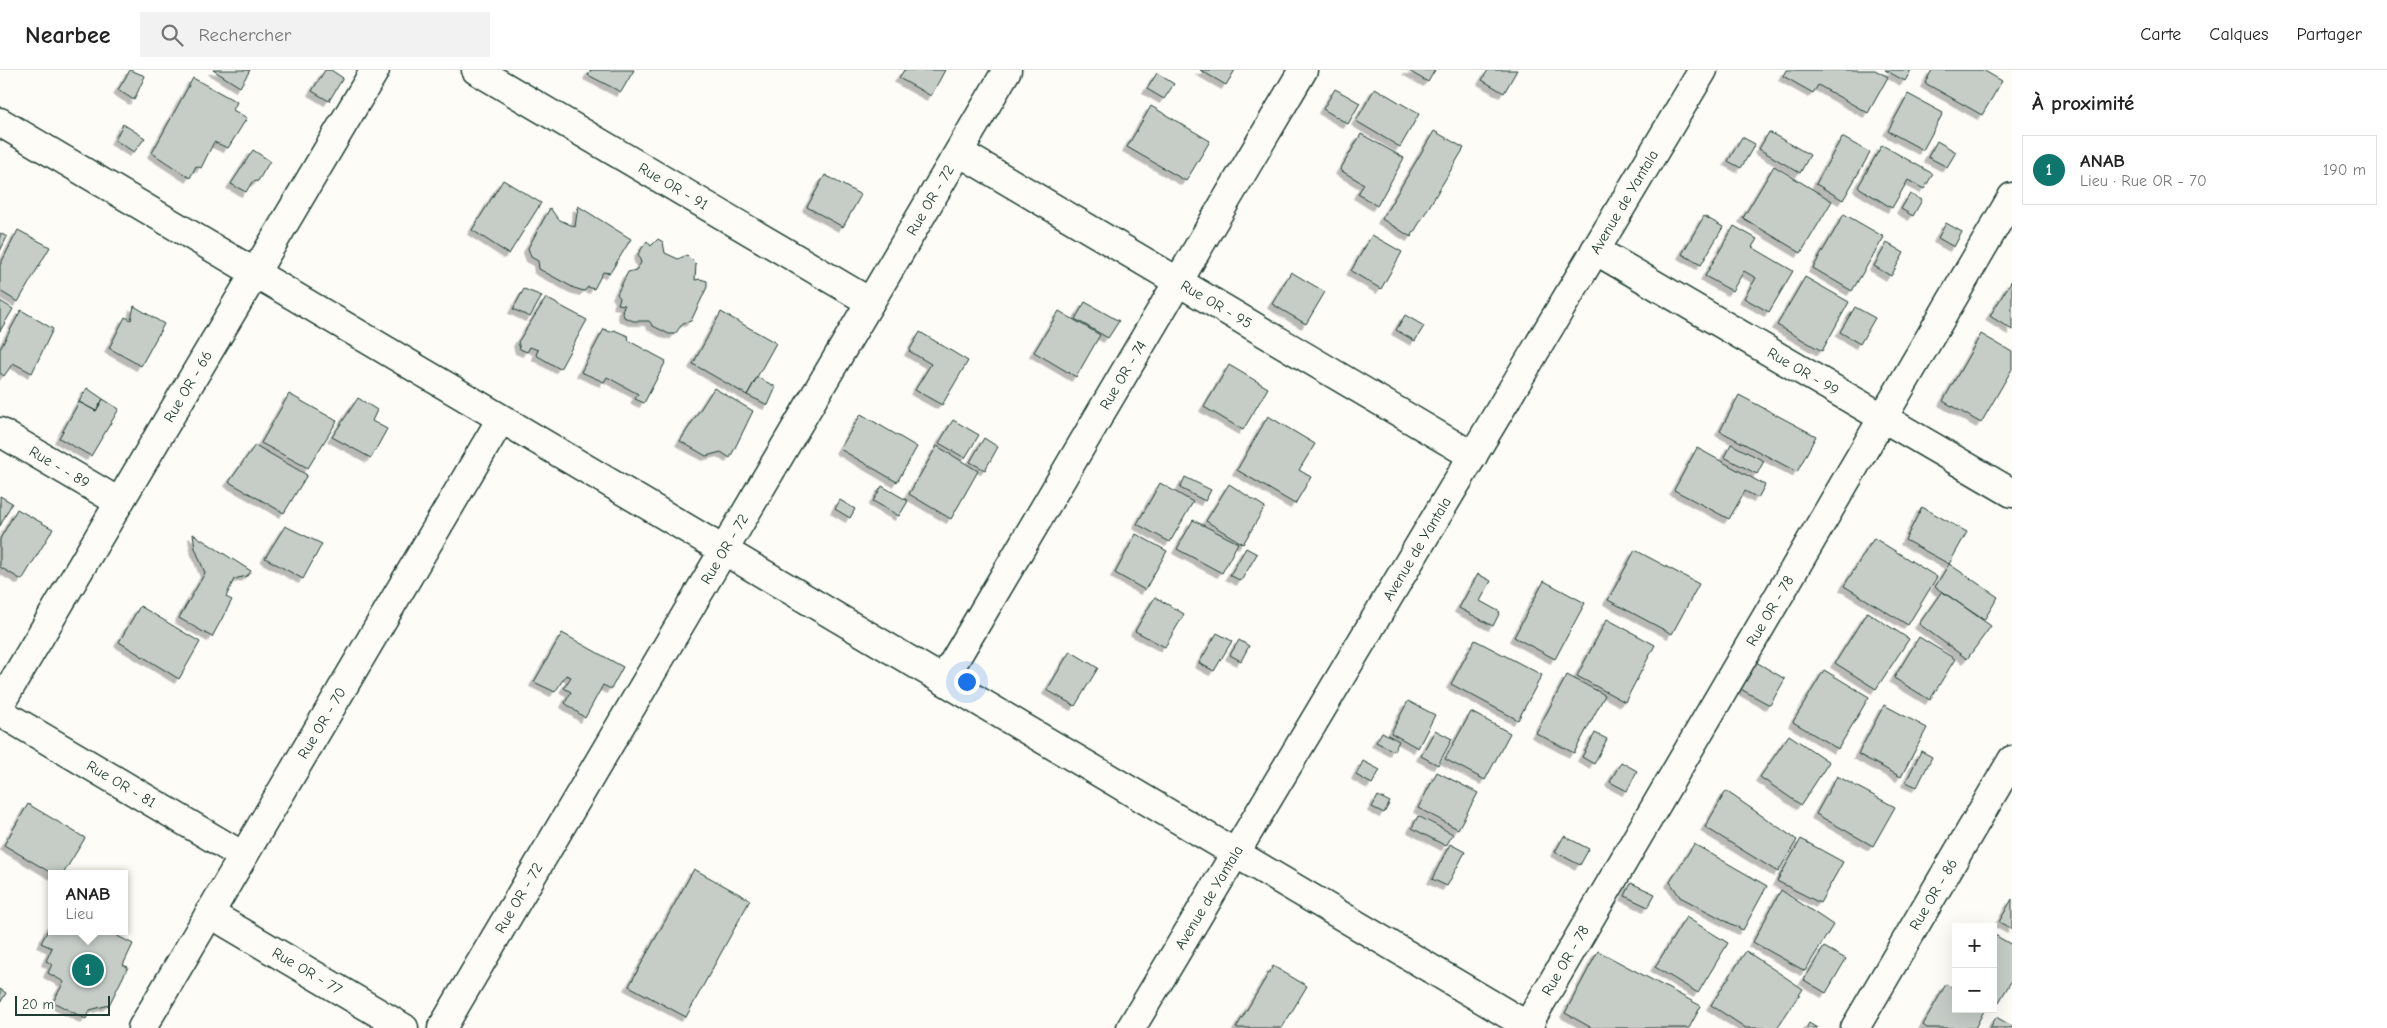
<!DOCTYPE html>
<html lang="fr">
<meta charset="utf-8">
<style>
:root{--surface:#fff;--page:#f2f2f2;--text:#222;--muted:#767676;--line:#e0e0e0;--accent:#0f766e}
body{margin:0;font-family:"Comic Neue",sans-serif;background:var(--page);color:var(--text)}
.controls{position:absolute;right:15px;bottom:15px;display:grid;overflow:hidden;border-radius:0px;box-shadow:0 5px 20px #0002}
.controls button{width:45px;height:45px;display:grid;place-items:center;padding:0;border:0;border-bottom:1px solid var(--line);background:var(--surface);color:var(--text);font:25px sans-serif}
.scale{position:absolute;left:15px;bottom:12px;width:95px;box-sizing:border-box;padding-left:5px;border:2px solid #1f3d34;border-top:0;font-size:14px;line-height:18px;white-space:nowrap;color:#1f3d34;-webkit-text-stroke:4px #fdfcf7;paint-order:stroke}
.you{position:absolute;left:966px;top:611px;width:18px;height:18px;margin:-12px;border:4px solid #fff;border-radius:50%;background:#1a73e8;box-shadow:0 0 0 8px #1a73e833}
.badge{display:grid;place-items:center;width:32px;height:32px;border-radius:50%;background:var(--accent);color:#fff;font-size:16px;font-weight:700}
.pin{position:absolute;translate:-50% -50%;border:2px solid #fff;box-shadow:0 1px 5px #0006}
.popup{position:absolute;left:48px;top:800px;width:80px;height:65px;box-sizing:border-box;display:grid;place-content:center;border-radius:0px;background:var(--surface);filter:drop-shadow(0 1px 4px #0005);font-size:16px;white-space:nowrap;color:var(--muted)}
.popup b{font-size:19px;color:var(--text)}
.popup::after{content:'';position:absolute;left:50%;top:100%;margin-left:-10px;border:10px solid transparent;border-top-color:var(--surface)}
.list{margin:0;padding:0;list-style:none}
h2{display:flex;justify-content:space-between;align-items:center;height:65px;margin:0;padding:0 20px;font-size:21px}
h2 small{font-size:16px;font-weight:400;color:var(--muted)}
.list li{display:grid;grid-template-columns:32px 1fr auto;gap:15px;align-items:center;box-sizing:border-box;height:70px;margin:0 10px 10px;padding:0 10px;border:1px solid var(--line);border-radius:0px}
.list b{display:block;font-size:19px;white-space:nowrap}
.list p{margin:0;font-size:16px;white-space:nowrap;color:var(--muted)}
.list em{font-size:16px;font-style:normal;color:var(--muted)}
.icon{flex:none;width:28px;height:28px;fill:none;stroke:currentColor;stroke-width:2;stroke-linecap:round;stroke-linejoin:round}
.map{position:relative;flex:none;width:2012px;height:958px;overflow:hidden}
header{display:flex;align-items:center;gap:30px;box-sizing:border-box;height:70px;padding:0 25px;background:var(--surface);border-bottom:1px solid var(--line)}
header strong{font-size:24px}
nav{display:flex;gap:28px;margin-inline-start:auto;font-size:18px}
.search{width:350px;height:45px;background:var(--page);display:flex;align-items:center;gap:12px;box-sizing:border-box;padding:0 18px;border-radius:0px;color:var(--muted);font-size:19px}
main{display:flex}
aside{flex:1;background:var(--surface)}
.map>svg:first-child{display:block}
</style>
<header>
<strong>Nearbee</strong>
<div class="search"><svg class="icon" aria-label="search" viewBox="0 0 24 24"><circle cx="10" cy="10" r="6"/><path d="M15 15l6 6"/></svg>Rechercher</div>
<nav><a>Carte</a><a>Calques</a><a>Partager</a></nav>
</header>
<main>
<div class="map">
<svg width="2012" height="958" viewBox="0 0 2012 958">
<defs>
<filter id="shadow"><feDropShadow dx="-4.5" dy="4.5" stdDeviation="0" flood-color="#0004"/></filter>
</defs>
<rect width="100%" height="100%" fill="#fdfcf7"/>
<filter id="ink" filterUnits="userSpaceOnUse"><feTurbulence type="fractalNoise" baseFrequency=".02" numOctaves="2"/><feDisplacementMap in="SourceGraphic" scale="10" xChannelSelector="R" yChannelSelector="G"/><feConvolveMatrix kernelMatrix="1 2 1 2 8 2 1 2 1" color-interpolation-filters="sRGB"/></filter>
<g filter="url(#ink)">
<path fill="#c6cdc7" stroke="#1f3d34" filter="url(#shadow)" d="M 130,0 L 145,6 L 134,30 L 118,20 Z
M 213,0 L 250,0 L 240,17 Z
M 325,0 L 331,0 L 343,8 L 329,31 L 312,21 Z
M 591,0 L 634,0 L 621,22 L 588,5 Z
M 904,0 L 945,0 L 931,26 L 899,8 Z
M 1200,0 L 1235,0 L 1226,15 Z
M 1407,0 L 1435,0 L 1428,12 Z
M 1488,0 L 1517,0 L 1504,23 L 1482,10 Z
M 1786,0 L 1875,0 L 1888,7 L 1868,43 L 1818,15 L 1813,23 L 1783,6 Z
M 1885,0 L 1911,0 L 1905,11 Z
M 1932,0 L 1983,0 L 2002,11 L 1982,45 L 1925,13 Z
M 1157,3 L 1174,14 L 1164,29 L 1147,19 Z
M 193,8 L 237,32 L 233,40 L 247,48 L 228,78 L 214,72 L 201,98 L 196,96 L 190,108 L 152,83 Z
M 1375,18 L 1419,44 L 1400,77 L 1356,51 Z
M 1335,19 L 1360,33 L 1348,54 L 1323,39 Z
M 1908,24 L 1943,43 L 1923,80 L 1888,61 Z
M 1151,36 L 1210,71 L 1186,111 L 1127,77 Z
M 123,54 L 145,68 L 134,82 L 115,70 Z
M 1434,61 L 1464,78 L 1411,167 L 1382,149 Z
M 1769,62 L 1810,85 L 1800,103 L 1759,79 Z
M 1361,64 L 1404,88 L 1377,136 L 1358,124 L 1364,114 L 1340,100 Z
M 1742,67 L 1755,74 L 1741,98 L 1728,91 Z
M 1842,67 L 1870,83 L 1843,130 L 1816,114 Z
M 1937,71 L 1956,82 L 1947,97 L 1928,87 Z
M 1882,75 L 1933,104 L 1924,119 L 1908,110 L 1892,138 L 1858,117 Z
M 253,80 L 270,91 L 258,111 L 252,112 L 246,122 L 231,114 Z
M 1774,96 L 1832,131 L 1801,183 L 1743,148 Z
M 825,105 L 861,125 L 843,157 L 807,137 Z
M 503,110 L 541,133 L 509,184 L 472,160 Z
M 1910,124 L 1922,130 L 1913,146 L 1901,139 Z
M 578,136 L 631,169 L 610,203 L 603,202 L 594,219 L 588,217 L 584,221 L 574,218 L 539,199 L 538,191 L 531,187 L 528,178 L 550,138 L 558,149 L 575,157 Z
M 1844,144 L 1884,167 L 1852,221 L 1813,198 Z
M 1704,146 L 1723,157 L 1701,195 L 1682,184 Z
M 1946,153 L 1962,162 L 1954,177 L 1938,168 Z
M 1734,156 L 1757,169 L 1752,177 L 1793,201 L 1769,242 L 1744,228 L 1756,208 L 1744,201 L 1732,221 L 1705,206 Z
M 18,160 L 50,177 L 18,232 L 0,221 L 0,195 Z
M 0,163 L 7,167 L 0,181 Z
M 1372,165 L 1402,182 L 1381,219 L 1351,201 Z
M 658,169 L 663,172 L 665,183 L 678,189 L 687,185 L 696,194 L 695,210 L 700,209 L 707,211 L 707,217 L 691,251 L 683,253 L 675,264 L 669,264 L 653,256 L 649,251 L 633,251 L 624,247 L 622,240 L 625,235 L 618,234 L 620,228 L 617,224 L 628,202 L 636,200 L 641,193 L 638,184 L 647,171 L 651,176 Z
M 1887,173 L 1904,183 L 1891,206 L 1874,196 Z
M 1291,202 L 1325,222 L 1306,254 L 1272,234 Z
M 1805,207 L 1849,232 L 1822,281 L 1777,255 Z
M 2012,210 L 2012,260 L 1990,246 Z
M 524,219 L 542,226 L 530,247 L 513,239 Z
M 546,228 L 587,250 L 560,299 L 536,285 L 538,280 L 530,277 L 527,282 L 520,279 L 518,272 Z
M 0,231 L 13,239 L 0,261 Z
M 1085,232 L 1119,251 L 1108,268 L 1075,249 Z
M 134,236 L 164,254 L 141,296 L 109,278 L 125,247 L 131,250 Z
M 1855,237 L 1875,248 L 1860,274 L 1840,262 Z
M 21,240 L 53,259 L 32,303 L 13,293 L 4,306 L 0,303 L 0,279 Z
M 1059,241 L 1100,265 L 1076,307 L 1034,282 Z
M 721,242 L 776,273 L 747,325 L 693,294 Z
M 1405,245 L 1424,256 L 1415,271 L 1396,260 Z
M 604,259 L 610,262 L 614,260 L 628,266 L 629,271 L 666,291 L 644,333 L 635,329 L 638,324 L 607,307 L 604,312 L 581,302 Z
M 920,262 L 968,291 L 942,335 L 915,320 L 931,294 L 909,281 Z
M 1981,264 L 2012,282 L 2012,299 L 1981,353 L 1943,331 Z
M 1229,295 L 1268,318 L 1243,360 L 1204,337 Z
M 757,307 L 776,317 L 768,335 L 747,325 Z
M 87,318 L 103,329 L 96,341 L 79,332 Z
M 714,318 L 753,341 L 730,388 L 721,382 L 706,386 L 680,371 Z
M 289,324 L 337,351 L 308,398 L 261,373 Z
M 1739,325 L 1816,366 L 1797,402 L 1720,361 Z
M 358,328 L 377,340 L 372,351 L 387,359 L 371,388 L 332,367 Z
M 103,329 L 119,339 L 91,386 L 59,368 L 79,332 L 96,341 Z
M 861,344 L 917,377 L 897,412 L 840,379 Z
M 1268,346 L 1315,374 L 1299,400 L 1311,407 L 1295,434 L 1237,400 Z
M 953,350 L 979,365 L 965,388 L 939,373 Z
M 984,368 L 998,377 L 985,400 L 970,392 Z
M 1731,374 L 1764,391 L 1757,404 L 1724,387 Z
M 255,375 L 307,405 L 284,443 L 229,412 Z
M 937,376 L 978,401 L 951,449 L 909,424 Z
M 1697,378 L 1765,415 L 1758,428 L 1745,421 L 1729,449 L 1674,420 Z
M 1185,407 L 1211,420 L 1205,431 L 1180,418 Z
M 1160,413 L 1193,432 L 1170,472 L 1137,454 Z
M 1229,414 L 1265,437 L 1243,474 L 1206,451 Z
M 882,416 L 908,431 L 899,446 L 873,431 Z
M 0,426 L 12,433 L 0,456 Z
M 840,430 L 855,439 L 850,448 L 835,439 Z
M 1922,437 L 1967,462 L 1949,494 L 1905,470 Z
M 17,439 L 53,459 L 22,510 L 0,497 L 0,469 Z
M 1193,450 L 1238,473 L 1222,503 L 1177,479 Z
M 285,456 L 322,474 L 303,509 L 265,488 Z
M 193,464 L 251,501 L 247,506 L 234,509 L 226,527 L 232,530 L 212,567 L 179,548 L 205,503 L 195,478 Z
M 1136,464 L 1167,481 L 1145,520 L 1115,503 Z
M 1874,468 L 1937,507 L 1908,555 L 1844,516 Z
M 1246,478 L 1257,484 L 1241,511 L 1230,505 Z
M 1635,480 L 1699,514 L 1672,564 L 1608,530 Z
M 1949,494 L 1998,527 L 1984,550 L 1935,517 Z
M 1478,504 L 1491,511 L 1480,531 L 1500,542 L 1493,556 L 1459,538 Z
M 1544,511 L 1585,533 L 1555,589 L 1514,567 Z
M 1942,521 L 1991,556 L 1967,589 L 1919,554 Z
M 1155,527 L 1184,544 L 1165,577 L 1135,561 Z
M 140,536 L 200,572 L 179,609 L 119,572 Z
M 1867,542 L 1909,569 L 1876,619 L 1835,593 Z
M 1607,549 L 1655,575 L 1625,632 L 1577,606 Z
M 562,563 L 623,597 L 611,619 L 603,615 L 585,648 L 565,633 L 571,622 L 564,618 L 571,607 L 566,605 L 555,622 L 534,612 Z
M 1217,563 L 1232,571 L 1214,601 L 1199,593 Z
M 1919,567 L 1955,589 L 1930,630 L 1894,608 Z
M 1239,570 L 1249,576 L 1241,591 L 1230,585 Z
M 1475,570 L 1542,605 L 1518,650 L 1451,614 Z
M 1070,581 L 1098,598 L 1075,636 L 1047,620 Z
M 1751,589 L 1785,609 L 1770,635 L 1735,616 Z
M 1824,600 L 1869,627 L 1838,679 L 1793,652 Z
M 1567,605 L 1605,625 L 1574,683 L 1536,663 Z
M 1408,631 L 1435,645 L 1418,678 L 1391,663 Z
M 1884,635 L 1927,658 L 1901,707 L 1858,684 Z
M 1471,642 L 1510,663 L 1485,710 L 1445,689 Z
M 1435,660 L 1452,669 L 1438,695 L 1421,686 Z
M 1382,662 L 1399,671 L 1394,681 L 1376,672 Z
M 1595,663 L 1607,669 L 1594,694 L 1582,687 Z
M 1789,665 L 1829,692 L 1801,735 L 1760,707 Z
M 1921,681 L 1932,687 L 1917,717 L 1906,712 Z
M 1363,691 L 1380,700 L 1372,714 L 1356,705 Z
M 1621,692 L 1637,701 L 1627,721 L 1610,712 Z
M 1437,702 L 1478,723 L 1458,759 L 1418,738 Z
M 1837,706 L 1895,737 L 1873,776 L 1816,744 Z
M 1726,721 L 1797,770 L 1778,802 L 1705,757 Z
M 1378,726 L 1390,732 L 1384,743 L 1372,737 Z
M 28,734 L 85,768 L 63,804 L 53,804 L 4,775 Z
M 1418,746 L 1453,764 L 1446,776 L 1412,758 Z
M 1564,766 L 1589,779 L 1580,795 L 1555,782 Z
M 1801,769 L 1843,792 L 1820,833 L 1777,811 Z
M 1450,774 L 1465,782 L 1447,816 L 1432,809 Z
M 1694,774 L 1767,816 L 1743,860 L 1680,827 L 1670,812 Z
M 694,799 L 750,830 L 686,947 L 629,916 Z
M 1631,813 L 1655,824 L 1648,837 L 1625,826 Z
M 1781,820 L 1833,855 L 1805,901 L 1753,872 Z
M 2012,829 L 2012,859 L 1999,852 Z
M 1686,847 L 1728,873 L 1698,923 L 1655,897 Z
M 52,852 L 52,861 L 108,861 L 133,874 L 123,895 L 128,897 L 109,935 L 90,940 L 86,949 L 53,932 L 64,912 L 48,903 L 52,894 L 46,891 L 52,878 L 41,873 Z
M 1993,864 L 2012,875 L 2012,910 L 1999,932 L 1993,929 Z
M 1824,877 L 1846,889 L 1826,923 L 1804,910 Z
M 1598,881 L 1701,936 L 1689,958 L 1592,958 L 1565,943 Z
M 1746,881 L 1803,919 L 1777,958 L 1746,958 L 1711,935 Z
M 1273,896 L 1307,916 L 1282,958 L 1236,958 Z
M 1946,914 L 1956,920 L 1956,939 L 1985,939 L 1975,958 L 1927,958 L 1923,955 Z
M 0,919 L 6,923 L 0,933 Z
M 1996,947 L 2012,956 L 2012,958 L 1990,958 Z
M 1809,953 L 1817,958 L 1806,958 Z"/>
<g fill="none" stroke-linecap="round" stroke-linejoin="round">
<defs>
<g id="minor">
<path id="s1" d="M 476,0 L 870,232"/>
<path d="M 0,52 L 1531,958"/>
<path id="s2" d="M 959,82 L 1473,386"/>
<path id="s3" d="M 1595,180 L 2012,423"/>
<path id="s4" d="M 0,362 L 119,432"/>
<path id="s5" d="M 943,610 L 1303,0"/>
<path id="s6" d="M 0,634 L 375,0"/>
<path id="s7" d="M 0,642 L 243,786"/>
<path id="s8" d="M 209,843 L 404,958"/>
<path id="s9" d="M 1527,956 L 2012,127"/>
<path id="s10" d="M 142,958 L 501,349"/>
<path id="s11" d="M 442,958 L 1007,0"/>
<path id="s12" d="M 1131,958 L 1703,0"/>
<path id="s13" d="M 1855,958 L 2012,690"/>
</g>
</defs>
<use href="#minor" stroke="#1f3d34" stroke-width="31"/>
<use href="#minor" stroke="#fdfcf7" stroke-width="28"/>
</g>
</g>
<g text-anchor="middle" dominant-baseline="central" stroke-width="4.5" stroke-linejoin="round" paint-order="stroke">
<g font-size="15" fill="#1f3d34" stroke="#fdfcf7">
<text stroke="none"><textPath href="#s1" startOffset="229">Rue OR - 91</textPath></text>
<text stroke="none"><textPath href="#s11" startOffset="961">Rue OR - 72</textPath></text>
<text stroke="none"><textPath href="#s12" startOffset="962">Avenue de Yantala</textPath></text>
<text stroke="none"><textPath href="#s2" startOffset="299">Rue OR - 95</textPath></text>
<text stroke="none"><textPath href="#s3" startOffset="241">Rue OR - 99</textPath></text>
<text stroke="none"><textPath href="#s5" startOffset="354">Rue OR - 74</textPath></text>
<text stroke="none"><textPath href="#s6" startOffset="369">Rue OR - 66</textPath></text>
<text stroke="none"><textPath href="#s4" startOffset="69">Rue - - 89</textPath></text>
<text stroke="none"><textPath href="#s11" startOffset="556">Rue OR - 72</textPath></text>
<text stroke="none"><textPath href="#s12" startOffset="558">Avenue de Yantala</textPath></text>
<text stroke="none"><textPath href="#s9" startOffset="481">Rue OR - 78</textPath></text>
<text stroke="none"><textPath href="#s10" startOffset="354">Rue OR - 70</textPath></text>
<text stroke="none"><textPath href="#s7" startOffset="141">Rue OR - 81</textPath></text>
<text stroke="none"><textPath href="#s13" startOffset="155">Rue OR - 86</textPath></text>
<text stroke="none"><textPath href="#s12" startOffset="152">Avenue de Yantala</textPath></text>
<text stroke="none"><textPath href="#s11" startOffset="151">Rue OR - 72</textPath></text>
<text stroke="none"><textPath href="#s9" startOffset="76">Rue OR - 78</textPath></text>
<text stroke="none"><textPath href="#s8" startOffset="114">Rue OR - 77</textPath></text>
</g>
</g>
</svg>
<div class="controls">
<button>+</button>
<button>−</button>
</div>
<div class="scale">20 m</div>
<div class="you"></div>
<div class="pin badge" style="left:88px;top:900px">1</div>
<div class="popup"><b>ANAB</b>Lieu</div>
</div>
<aside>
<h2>À proximité<small></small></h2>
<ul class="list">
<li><span class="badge">1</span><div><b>ANAB</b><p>Lieu · Rue OR - 70</p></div><em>190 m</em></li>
</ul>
</aside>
</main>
